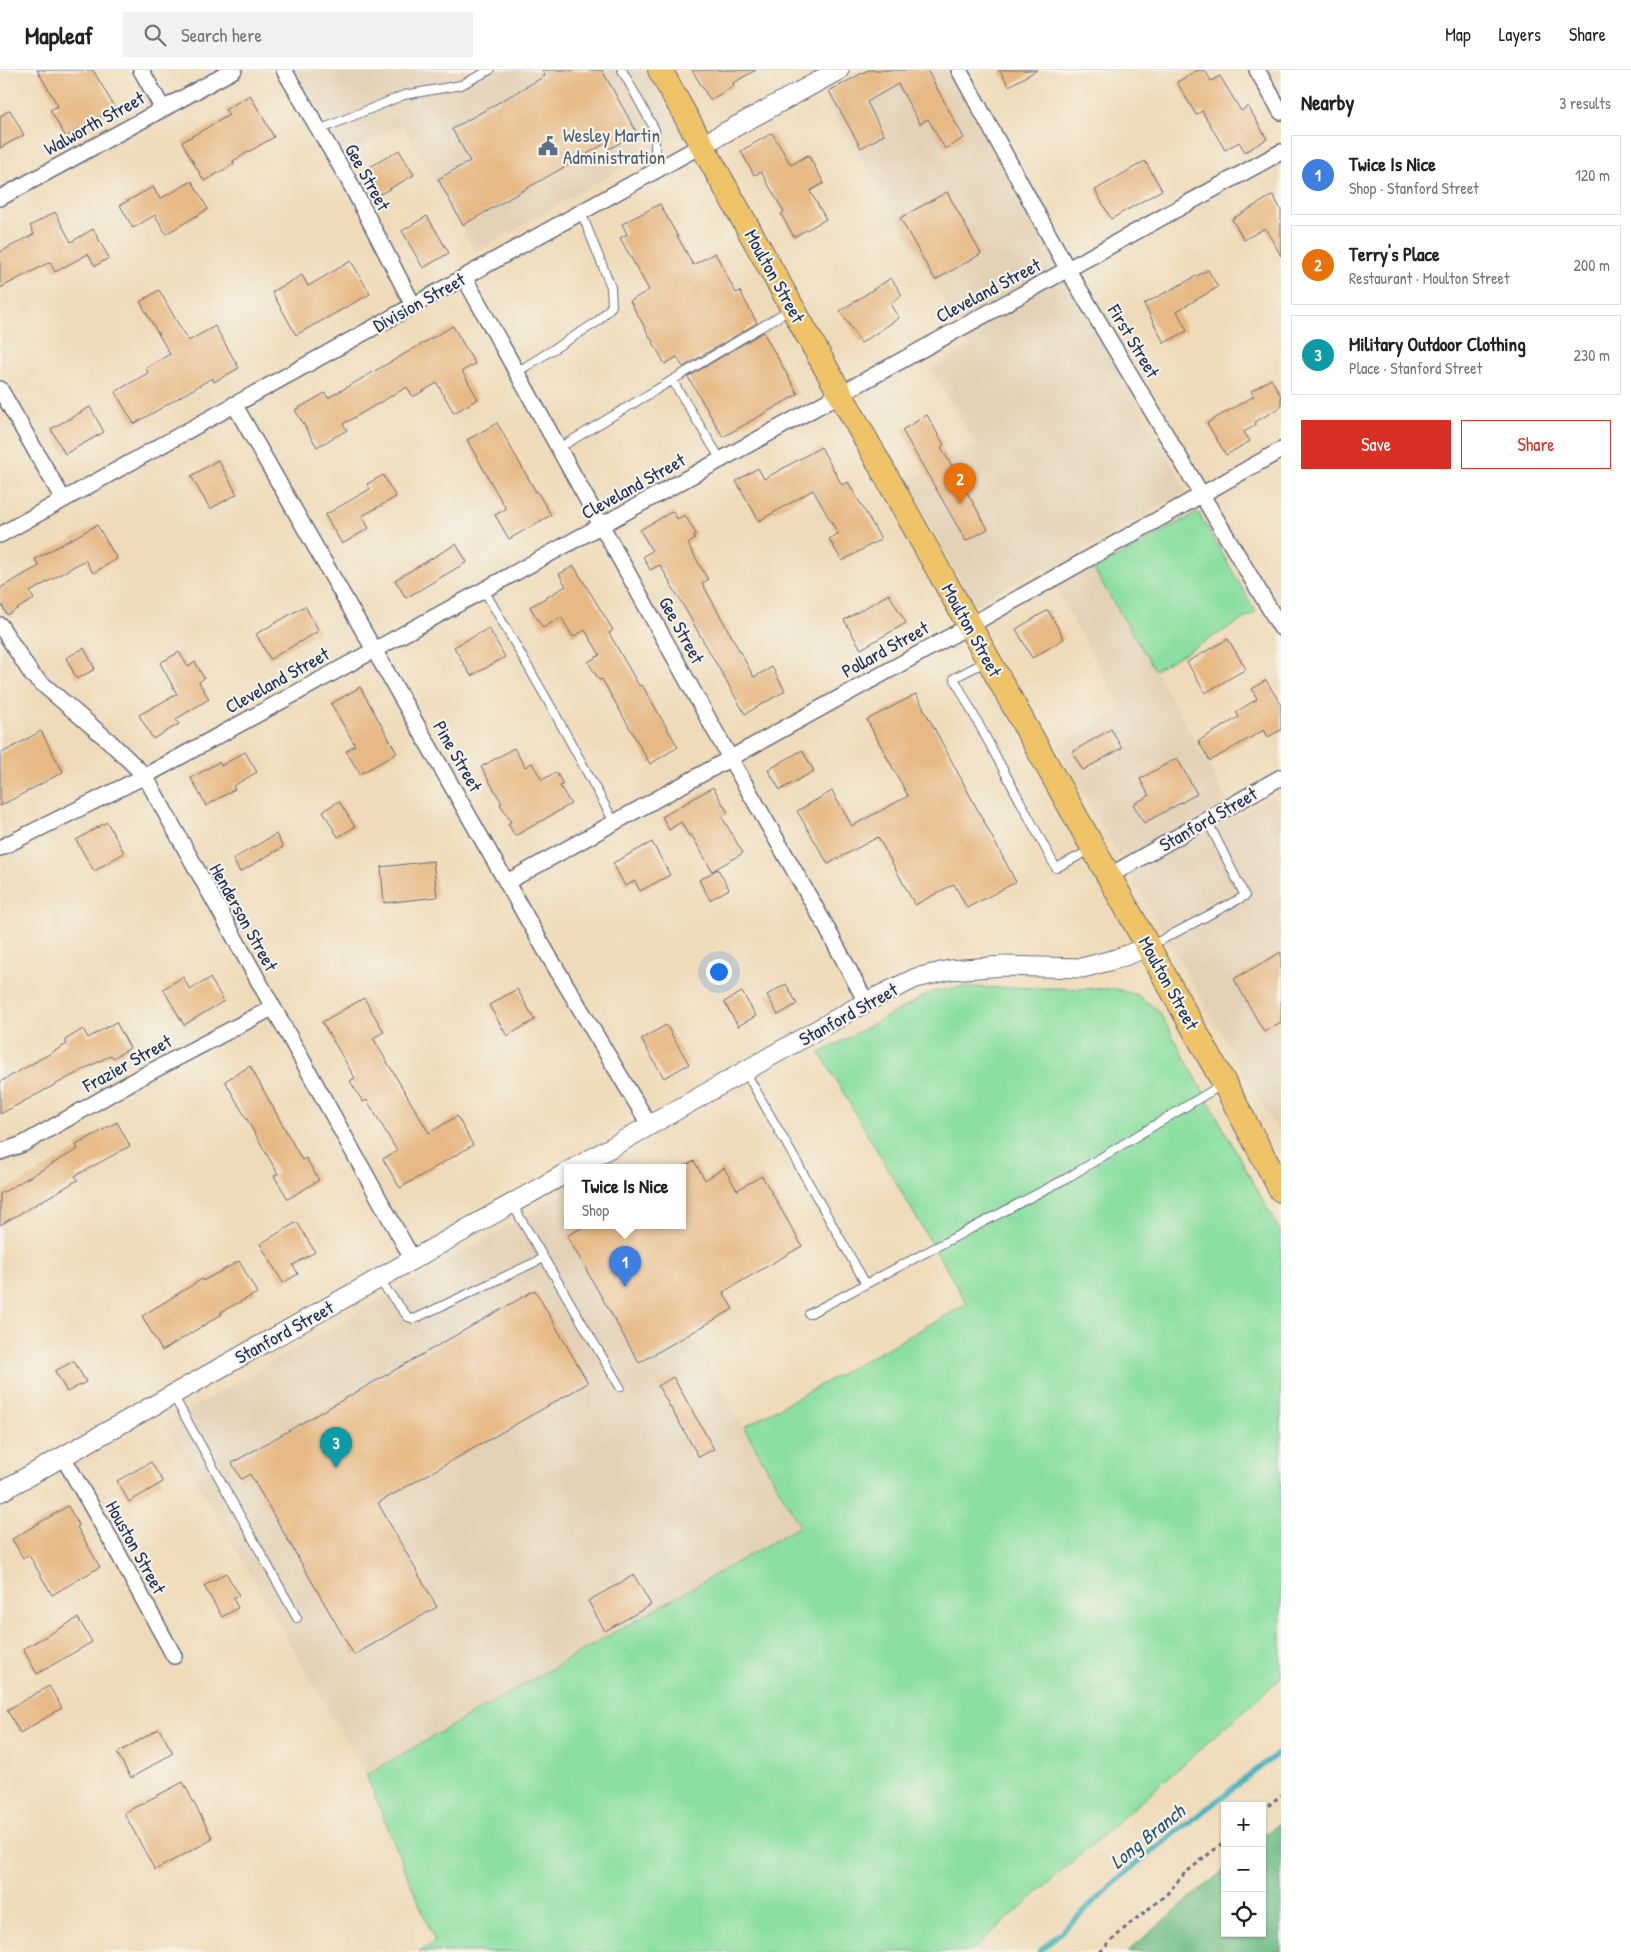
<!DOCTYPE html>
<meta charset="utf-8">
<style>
:root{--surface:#fff;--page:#f2f2f2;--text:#222;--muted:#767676;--line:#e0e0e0;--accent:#d93025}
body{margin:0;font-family:"Patrick Hand",sans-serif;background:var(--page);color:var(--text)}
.controls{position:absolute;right:15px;bottom:15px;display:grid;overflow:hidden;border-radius:0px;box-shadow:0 1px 4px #0004}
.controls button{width:45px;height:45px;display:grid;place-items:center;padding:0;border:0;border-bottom:1px solid var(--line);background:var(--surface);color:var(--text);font:25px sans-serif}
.you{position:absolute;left:718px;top:901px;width:18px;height:18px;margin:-12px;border:4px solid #fff;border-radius:50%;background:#1a73e8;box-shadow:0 0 0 8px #1a73e833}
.badge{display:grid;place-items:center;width:32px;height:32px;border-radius:50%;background:var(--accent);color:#fff;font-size:16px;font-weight:700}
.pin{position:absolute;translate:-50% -41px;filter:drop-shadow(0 1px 2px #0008)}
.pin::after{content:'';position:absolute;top:26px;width:18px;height:15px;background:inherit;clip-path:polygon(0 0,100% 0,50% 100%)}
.popup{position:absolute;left:564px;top:1094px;width:122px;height:65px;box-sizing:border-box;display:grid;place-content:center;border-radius:0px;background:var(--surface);filter:drop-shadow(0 1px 4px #0005);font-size:16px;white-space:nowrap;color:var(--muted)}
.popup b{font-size:19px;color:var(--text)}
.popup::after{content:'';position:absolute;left:50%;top:100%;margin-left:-10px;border:10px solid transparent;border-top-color:var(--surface)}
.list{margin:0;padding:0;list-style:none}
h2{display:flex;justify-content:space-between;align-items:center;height:65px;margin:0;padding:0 20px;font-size:21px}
h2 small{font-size:16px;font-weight:400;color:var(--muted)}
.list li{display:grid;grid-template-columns:32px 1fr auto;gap:15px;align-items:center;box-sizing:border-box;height:80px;margin:0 10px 10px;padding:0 10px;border:1px solid var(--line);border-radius:0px}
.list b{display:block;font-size:19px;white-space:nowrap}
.list p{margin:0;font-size:16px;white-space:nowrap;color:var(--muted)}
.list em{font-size:16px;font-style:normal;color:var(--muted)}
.actions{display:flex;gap:10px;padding:15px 20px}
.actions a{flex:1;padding:11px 0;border:1px solid var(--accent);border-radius:0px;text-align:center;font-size:18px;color:var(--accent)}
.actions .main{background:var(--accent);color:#fff}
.icon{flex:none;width:28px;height:28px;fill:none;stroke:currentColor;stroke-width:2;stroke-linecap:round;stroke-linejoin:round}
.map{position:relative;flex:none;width:1281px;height:1882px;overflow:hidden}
header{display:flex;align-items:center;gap:30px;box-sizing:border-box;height:70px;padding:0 25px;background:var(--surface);border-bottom:1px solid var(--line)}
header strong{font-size:24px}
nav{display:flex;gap:28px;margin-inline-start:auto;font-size:18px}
.search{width:350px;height:45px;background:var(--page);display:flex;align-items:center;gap:12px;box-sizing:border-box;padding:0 18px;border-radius:0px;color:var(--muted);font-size:19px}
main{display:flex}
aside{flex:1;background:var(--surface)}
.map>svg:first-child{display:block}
</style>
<header>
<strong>Mapleaf</strong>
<div class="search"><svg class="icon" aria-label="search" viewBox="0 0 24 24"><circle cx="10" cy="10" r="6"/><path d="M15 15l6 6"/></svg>Search here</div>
<nav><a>Map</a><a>Layers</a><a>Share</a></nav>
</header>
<main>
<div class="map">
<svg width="1281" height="1882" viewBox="0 0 1281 1882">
<rect width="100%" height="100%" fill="#f7f3e8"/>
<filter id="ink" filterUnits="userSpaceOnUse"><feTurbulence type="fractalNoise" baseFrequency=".02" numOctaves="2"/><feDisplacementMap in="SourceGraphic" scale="10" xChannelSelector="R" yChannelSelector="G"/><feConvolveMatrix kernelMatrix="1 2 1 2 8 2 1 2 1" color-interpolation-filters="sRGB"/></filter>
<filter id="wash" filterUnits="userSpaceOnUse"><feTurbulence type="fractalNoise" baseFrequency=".0096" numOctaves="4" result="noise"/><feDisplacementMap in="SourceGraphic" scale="20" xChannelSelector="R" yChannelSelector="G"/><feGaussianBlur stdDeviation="1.12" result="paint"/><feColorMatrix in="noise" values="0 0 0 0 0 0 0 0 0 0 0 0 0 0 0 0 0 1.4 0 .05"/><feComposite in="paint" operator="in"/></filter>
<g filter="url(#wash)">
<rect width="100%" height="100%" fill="#efdbb9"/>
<path fill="#e3d1b6" d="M 297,0 L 647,0 L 683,63 L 475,182 L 402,53 L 346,85 Z
M 865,0 L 946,0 L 1187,421 L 1082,480 L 1155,600 L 1237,747 L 1272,725 L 1281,741 L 1281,1067 L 1057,677 L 1123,639 L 1043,497 L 974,535 L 906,413 L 974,374 L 931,299 L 971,277 L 823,23 Z
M 567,1122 L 568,1156 L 628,1156 L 800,1456 L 366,1705 L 164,1354 Z"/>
<path fill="#8bdfa1" stroke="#538780" d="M 1198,442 L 1256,542 L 1155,600 L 1094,500 Z
M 960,917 L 1116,919 L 1137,925 L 1159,941 L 1281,1163 L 1281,1608 L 970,1882 L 419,1882 L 435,1872 L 366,1705 L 800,1456 L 744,1357 L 967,1234 L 820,983 L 932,922 Z"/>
<path fill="#70be87" stroke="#467672" d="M 1281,1751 L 1281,1882 L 1127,1882 L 1225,1799 L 1225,1863 L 1262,1863 L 1262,1767 Z"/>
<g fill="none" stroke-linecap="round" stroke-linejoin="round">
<path stroke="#40b0bb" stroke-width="5.5" d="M 1039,1882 L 1138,1792 L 1281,1681"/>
</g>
<g id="blocks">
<path fill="#e7b985" d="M 37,0 L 93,0 L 115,38 L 66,67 L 50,40 L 58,36 Z
M 542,0 L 602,0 L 637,63 L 609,79 L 606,73 L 463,155 L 438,109 L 470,91 L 452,59 L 545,6 Z
M 692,0 L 756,0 L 733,13 L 734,16 L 710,30 Z
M 868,0 L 927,0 L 964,68 L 945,79 L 928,49 L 920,54 L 898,14 L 867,32 L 884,65 L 861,78 L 829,21 Z
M 999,0 L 1037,0 L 1009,16 Z
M 1198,0 L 1205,0 L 1211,11 L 1220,6 L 1241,41 L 1248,36 L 1267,69 L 1245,82 L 1239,72 L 1225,80 L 1202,41 L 1196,45 L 1177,12 Z
M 250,25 L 274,67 L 233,91 L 234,94 L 204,111 L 182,72 L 229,45 L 225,40 Z
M 10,40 L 24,65 L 0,78 L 0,46 Z
M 772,63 L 791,95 L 808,85 L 824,113 L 810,121 L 826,149 L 794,167 L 781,144 L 784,142 L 761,102 L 754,105 L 741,81 Z
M 399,80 L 414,105 L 377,126 L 363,101 Z
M 1145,91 L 1162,120 L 1111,149 L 1095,120 Z
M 192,111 L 208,139 L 166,164 L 155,145 L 133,158 L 120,135 L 153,117 L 160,129 Z
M 947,122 L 981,184 L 935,210 L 900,148 Z
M 1273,125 L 1281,140 L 1281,186 L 1265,158 L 1244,170 L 1232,149 Z
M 660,134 L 693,195 L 715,183 L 736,223 L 740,221 L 757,253 L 683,297 L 677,287 L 665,294 L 630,231 L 649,220 L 620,168 L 627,164 L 622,154 Z
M 55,142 L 71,172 L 93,159 L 109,188 L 95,196 L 88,184 L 55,202 L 50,192 L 0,218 L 0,182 L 34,164 L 30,156 Z
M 427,146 L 449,183 L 423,198 L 402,161 Z
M 351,191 L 370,224 L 296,265 L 272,222 L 302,205 L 308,216 Z
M 1208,200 L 1218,217 L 1177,241 L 1187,261 L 1164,273 L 1144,234 Z
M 891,208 L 902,225 L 890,234 L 899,248 L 861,273 L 840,241 Z
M 159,220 L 188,271 L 215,256 L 239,298 L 214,312 L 212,308 L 134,354 L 115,322 L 148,303 L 146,298 L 170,284 L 140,232 Z
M 453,256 L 475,294 L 462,301 L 478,329 L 454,343 L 437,313 L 413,327 L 407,317 L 343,354 L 347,360 L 317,377 L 295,340 L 325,323 L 328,328 Z
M 763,262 L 798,324 L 723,367 L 688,307 Z
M 1271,309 L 1281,326 L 1281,337 L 1255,352 L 1256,355 L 1244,362 L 1250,371 L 1226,385 L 1207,353 L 1254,326 L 1251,321 Z
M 90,337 L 104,362 L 65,384 L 51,359 Z
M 927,345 L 944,375 L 941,377 L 988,459 L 966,471 L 902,360 Z
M 497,353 L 536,422 L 537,421 L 551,445 L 509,469 L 495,445 L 506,439 L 467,370 Z
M 821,377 L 842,415 L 848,412 L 881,469 L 842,491 L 829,469 L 838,464 L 813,420 L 759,451 L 736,411 L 758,398 L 764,409 Z
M 218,390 L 237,424 L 210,439 L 191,406 Z
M 383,405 L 396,427 L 362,446 L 369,458 L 342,474 L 325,445 L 370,419 L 367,414 Z
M 673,441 L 677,449 L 685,445 L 696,464 L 693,466 L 695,469 L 688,474 L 708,510 L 702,513 L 754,607 L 772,597 L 785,621 L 745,644 L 660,495 L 650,500 L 643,486 L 652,481 L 640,460 Z
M 97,455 L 117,489 L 93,503 L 85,490 L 30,522 L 34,529 L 7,545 L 0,532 L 0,518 L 39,496 L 35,489 Z
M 456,474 L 467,492 L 406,528 L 395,510 Z
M 574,496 L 613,560 L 609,563 L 639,616 L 642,615 L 678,677 L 650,694 L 602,609 L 599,610 L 588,592 L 600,585 L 585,560 L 573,567 L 561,547 L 543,558 L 530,537 L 566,516 L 559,504 Z
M 889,524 L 906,553 L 861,579 L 844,550 Z
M 305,536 L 319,561 L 270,589 L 256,564 Z
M 1048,540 L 1064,569 L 1032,588 L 1016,559 Z
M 489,558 L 505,587 L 471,606 L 454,577 Z
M 1228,569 L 1246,599 L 1205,623 L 1187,592 Z
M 84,578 L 95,599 L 77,609 L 66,588 Z
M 179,582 L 188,597 L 195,592 L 204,608 L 199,612 L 209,629 L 176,649 L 179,654 L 153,669 L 139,645 L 177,624 L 160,593 Z
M 1266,610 L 1281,635 L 1281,660 L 1268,667 L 1264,660 L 1210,691 L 1198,671 L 1239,647 L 1236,642 L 1257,629 L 1252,619 Z
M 360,617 L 397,683 L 360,704 L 346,681 L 355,675 L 331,634 Z
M 916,624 L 1016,812 L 967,838 L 954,814 L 915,835 L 878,767 L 828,794 L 797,741 L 832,721 L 852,756 L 908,726 L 867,650 Z
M 1111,659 L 1122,678 L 1083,700 L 1072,682 Z
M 41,661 L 63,702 L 0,736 L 0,684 Z
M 514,678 L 525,697 L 532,693 L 542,710 L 556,702 L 563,714 L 560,716 L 571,734 L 515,766 L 508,754 L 511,752 L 500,734 L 502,733 L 481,697 Z
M 802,680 L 814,701 L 780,720 L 768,700 Z
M 245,682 L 257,702 L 233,716 L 235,719 L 206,736 L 191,708 L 219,692 L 221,696 Z
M 1177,688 L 1197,724 L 1144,753 L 1133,734 L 1149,726 L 1140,709 Z
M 713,717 L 728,743 L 722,747 L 743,783 L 712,801 L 691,764 L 689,766 L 681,752 L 669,760 L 662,747 Z
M 339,731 L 355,757 L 338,767 L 323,741 Z
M 107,752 L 124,783 L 94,801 L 76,770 Z
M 276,764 L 283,777 L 240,802 L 233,789 Z
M 652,772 L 670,805 L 640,821 L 635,811 L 625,816 L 613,793 Z
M 433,791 L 437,827 L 384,833 L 381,797 Z
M 718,799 L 729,819 L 710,830 L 699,810 Z
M 1281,882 L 1281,952 L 1264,962 L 1234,909 Z
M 183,907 L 190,920 L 210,908 L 224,931 L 184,955 L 163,919 Z
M 786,914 L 797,934 L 778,945 L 767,925 Z
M 517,919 L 535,950 L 507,966 L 489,935 Z
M 742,922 L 756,946 L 738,956 L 724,932 Z
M 364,928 L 384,962 L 373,968 L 429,1063 L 457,1046 L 473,1075 L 400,1118 L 383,1089 L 397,1081 L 367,1030 L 363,1032 L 350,1011 L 355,1008 L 322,952 Z
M 116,952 L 130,978 L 113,988 L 111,985 L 0,1044 L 0,1012 L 67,974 L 65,970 L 83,959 L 88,968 Z
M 666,955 L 689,994 L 664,1008 L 641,969 Z
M 250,996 L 302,1090 L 306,1088 L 319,1110 L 288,1129 L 274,1106 L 278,1104 L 225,1011 Z
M 117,1052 L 130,1076 L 75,1106 L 78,1110 L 0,1155 L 0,1124 L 78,1079 L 76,1075 Z
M 694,1091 L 705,1110 L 724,1098 L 737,1120 L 762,1106 L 802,1176 L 723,1222 L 733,1239 L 639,1293 L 567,1166 L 585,1156 L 682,1156 L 682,1097 Z
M 297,1152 L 315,1182 L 293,1195 L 298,1204 L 283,1213 L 260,1174 Z
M 239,1191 L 257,1223 L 221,1242 L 222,1244 L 162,1281 L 142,1246 L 202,1209 L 203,1211 Z
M 535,1220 L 588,1313 L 378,1433 L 437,1537 L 354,1585 L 250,1404 L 241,1409 L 232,1393 Z
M 74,1291 L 86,1312 L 67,1322 L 55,1301 Z
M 673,1307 L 714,1379 L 699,1387 L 658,1316 Z
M 151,1392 L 163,1412 L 129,1432 L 117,1411 Z
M 68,1436 L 79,1456 L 77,1457 L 100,1497 L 52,1525 L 29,1485 L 23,1488 L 12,1469 Z
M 226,1503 L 239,1525 L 233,1528 L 238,1538 L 222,1547 L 204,1516 Z
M 634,1505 L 651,1535 L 605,1561 L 588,1531 Z
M 78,1548 L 92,1572 L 37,1604 L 23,1579 Z
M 49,1616 L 62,1638 L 20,1663 L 7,1640 Z
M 159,1659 L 173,1683 L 131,1708 L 117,1683 Z
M 183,1712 L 213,1769 L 155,1800 L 124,1743 Z"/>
</g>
</g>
<g filter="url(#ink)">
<use href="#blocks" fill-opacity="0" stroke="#656b7e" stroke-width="1"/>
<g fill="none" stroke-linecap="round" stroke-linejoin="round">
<defs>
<path id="service" d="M 622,0 L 655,60 L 655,88 L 660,98
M 319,60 L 404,25 L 461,15 L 490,0
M 517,302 L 597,252 L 612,236 L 611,217 L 581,142
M 672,310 L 721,390
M 559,378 L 791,239
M 484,520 L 553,640 L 614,752
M 987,591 L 954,608 L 1056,798 L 1090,780
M 1150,876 L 1245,826 L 1207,750
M 745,1001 L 866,1214
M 512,1134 L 620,1317
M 378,1209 L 408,1247 L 414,1249 L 544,1188
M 809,1244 L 1067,1108 L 1223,1014
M 173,1325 L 297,1548"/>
<path id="minor" d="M 141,0 L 163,39
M 284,0 L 349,111 L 413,235
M 959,0 L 1068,200 L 1281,558
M 1257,0 L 1281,42
M 0,128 L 234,0
M 464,207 L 730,688 L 823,851 L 866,932
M 0,319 L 63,429
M 234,334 L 544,878 L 650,1056
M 0,465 L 702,75
M 0,555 L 32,605 L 109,671 L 145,706 L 413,1190
M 0,778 L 145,706 L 1281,82
M 1109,806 L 1281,707
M 507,812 L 969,556 L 1281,380
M 0,1082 L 23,1074 L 135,1010 L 272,938
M 63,1387 L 112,1472 L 174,1586"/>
<path id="tertiary" d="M 702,75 L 839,0
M 575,1098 L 866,932 L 916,908 L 950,900 L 1004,896 L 1082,898 L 1116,889 L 1148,877
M 0,1422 L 568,1102"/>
<path id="primary" d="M 660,0 L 1224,1013 L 1281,1120"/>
</defs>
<use href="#service" stroke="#656b7e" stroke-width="10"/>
<use href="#minor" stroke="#656b7e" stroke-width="18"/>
<use href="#tertiary" stroke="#656b7e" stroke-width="21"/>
<use href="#primary" stroke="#656b7e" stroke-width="26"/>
<path stroke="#656b7e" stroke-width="3" stroke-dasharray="4 4" stroke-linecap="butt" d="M 1262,1741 L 1281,1725
M 1100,1882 L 1127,1856 L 1166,1825 L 1184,1804 L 1225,1771"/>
<use href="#service" stroke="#fff" stroke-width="8"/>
<use href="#minor" stroke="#fff" stroke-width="15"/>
<use href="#tertiary" stroke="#fff" stroke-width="19"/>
<use href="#primary" stroke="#efc469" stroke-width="24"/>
</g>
</g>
<defs>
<symbol id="civic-bare" viewBox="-9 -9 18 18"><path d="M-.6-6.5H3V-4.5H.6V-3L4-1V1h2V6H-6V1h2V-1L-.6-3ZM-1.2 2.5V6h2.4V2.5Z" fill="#5c6f8a" stroke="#f7f3e8" stroke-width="2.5" paint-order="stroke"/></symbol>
</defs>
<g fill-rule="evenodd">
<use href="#civic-bare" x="534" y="62" width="28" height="28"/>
</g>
<g text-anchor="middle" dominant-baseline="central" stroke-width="4.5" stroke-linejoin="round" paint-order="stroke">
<g font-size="19" fill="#1b2f5e" stroke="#f7f3e8">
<text transform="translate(94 53) rotate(-29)">Walworth Street</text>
<text transform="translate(368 107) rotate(61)">Gee Street</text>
<text transform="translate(775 206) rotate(61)">Moulton Street</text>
<text transform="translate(988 220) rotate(-28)">Cleveland Street</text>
<text transform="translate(419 232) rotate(-29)">Division Street</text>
<text transform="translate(1134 271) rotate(59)">First Street</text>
<text transform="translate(633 416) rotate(-29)">Cleveland Street</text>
<text transform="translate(682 560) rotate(61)">Gee Street</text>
<text transform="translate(972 560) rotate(61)">Moulton Street</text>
<text transform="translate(885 579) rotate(-29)">Pollard Street</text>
<text transform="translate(277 610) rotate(-29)">Cleveland Street</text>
<text transform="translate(458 686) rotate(60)">Pine Street</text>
<text transform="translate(1208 749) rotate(-30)">Stanford Street</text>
<text transform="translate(244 847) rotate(61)">Henderson Street</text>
<text transform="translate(1169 913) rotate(61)">Moulton Street</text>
<text transform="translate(848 944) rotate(-29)">Stanford Street</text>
<text transform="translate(127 993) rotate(-29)">Frazier Street</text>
<text transform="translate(284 1262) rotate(-29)">Stanford Street</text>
<text transform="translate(136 1477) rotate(61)">Houston Street</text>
</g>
<g font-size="19" fill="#4e5e75" stroke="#f7f3e8" text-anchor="start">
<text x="563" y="65">Wesley Martin<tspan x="563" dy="22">Administration</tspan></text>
</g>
<g font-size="20" font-style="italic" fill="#26567a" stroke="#f7f3e8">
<text transform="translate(1147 1766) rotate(-39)">Long Branch</text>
</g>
</g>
</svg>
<div class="controls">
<button>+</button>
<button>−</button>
<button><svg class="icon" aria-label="locate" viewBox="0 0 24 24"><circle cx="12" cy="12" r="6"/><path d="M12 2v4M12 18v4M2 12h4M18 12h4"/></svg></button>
</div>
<div class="you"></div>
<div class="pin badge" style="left:625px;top:1217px;background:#3f7fe0">1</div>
<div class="popup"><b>Twice Is Nice</b>Shop</div>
<div class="pin badge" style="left:960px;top:434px;background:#e8710a">2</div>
<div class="pin badge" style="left:336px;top:1398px;background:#0f9aa8">3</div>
</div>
<aside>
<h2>Nearby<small>3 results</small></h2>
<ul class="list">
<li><span class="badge" style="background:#3f7fe0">1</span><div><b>Twice Is Nice</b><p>Shop · Stanford Street</p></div><em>120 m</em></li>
<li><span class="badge" style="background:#e8710a">2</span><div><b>Terry's Place</b><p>Restaurant · Moulton Street</p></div><em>200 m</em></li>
<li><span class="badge" style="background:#0f9aa8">3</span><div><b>Military Outdoor Clothing</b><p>Place · Stanford Street</p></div><em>230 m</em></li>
</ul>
<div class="actions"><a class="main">Save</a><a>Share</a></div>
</aside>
</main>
